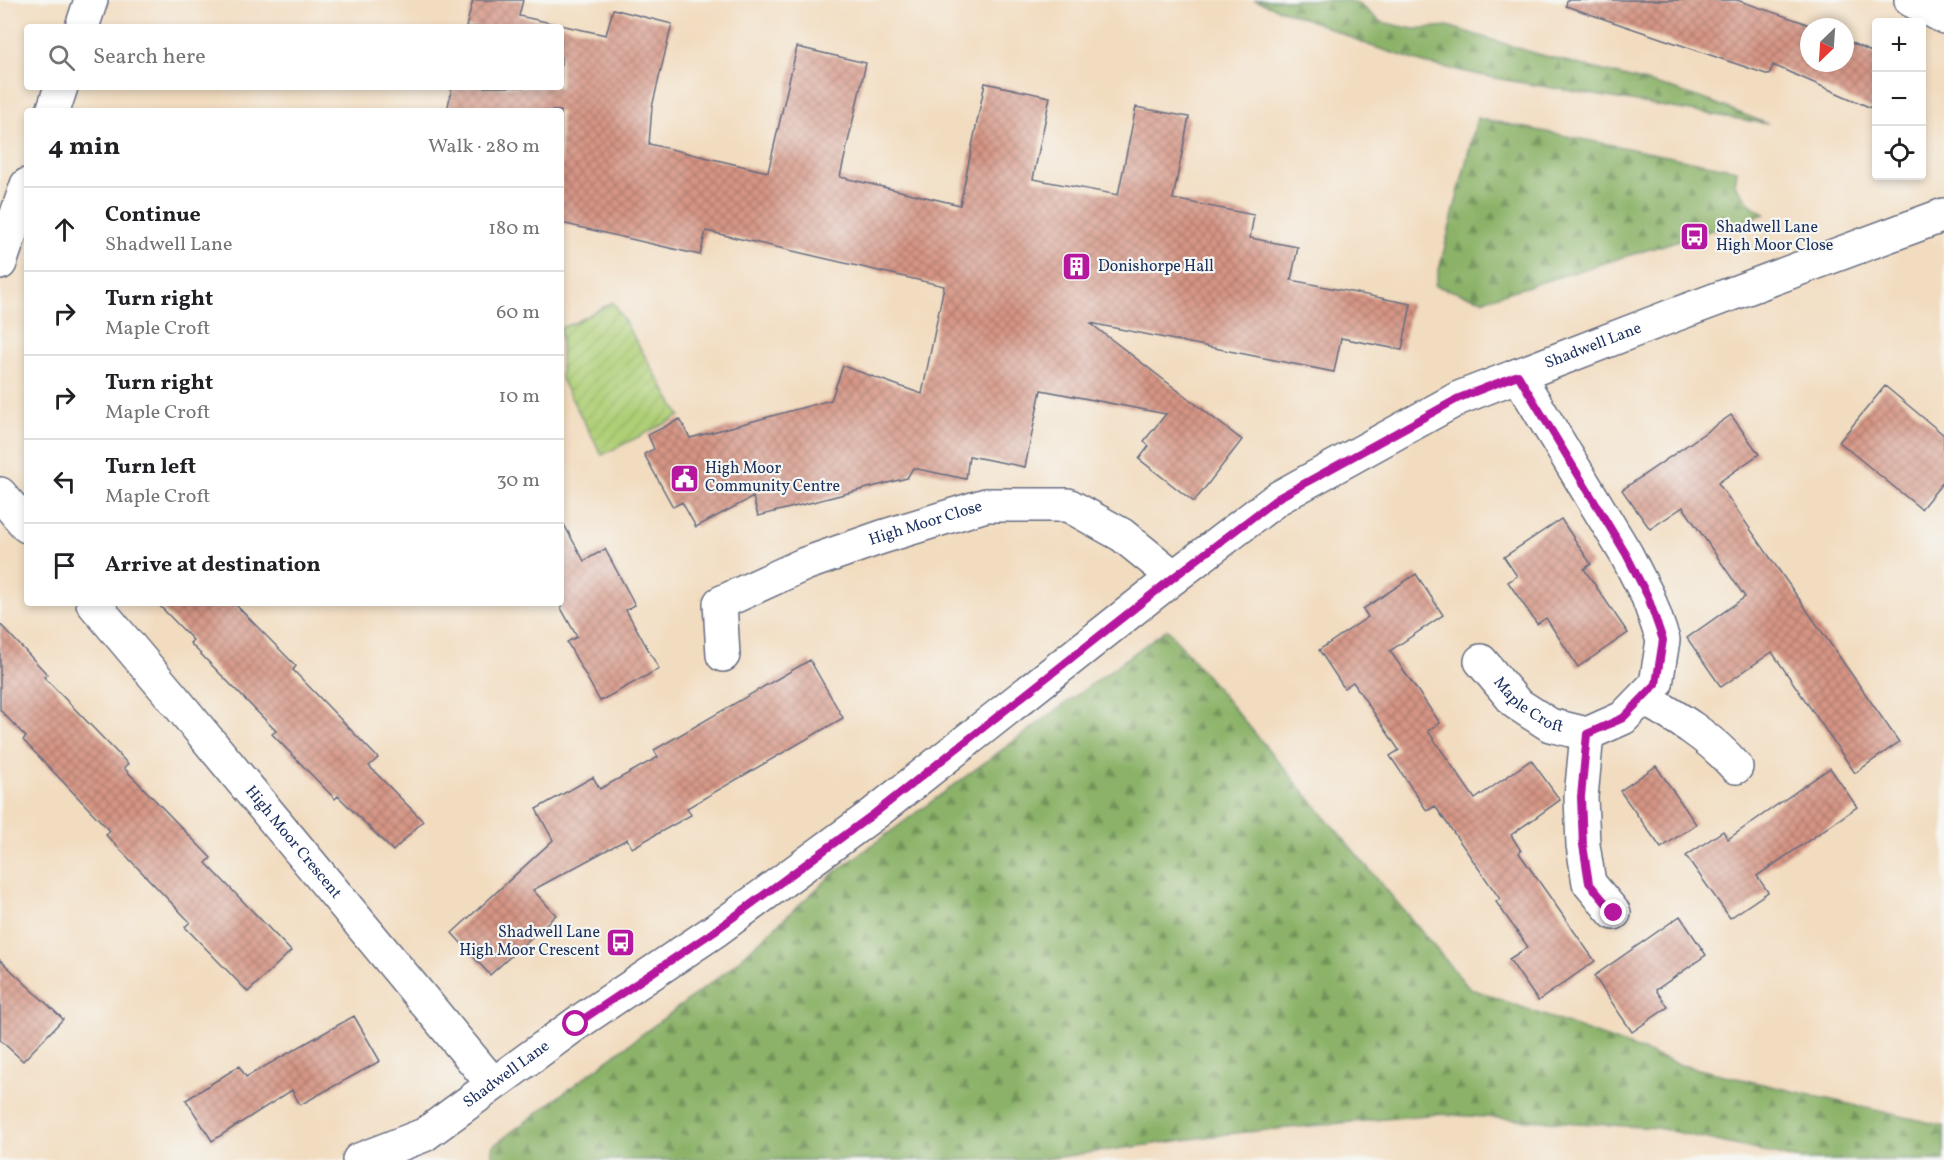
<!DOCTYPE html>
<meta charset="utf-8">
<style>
:root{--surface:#fff;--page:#f6f6f6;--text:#202124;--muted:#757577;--line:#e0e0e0}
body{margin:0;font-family:Vollkorn,serif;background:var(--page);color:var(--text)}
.controls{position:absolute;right:18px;top:18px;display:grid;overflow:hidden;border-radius:6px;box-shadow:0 3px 9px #0003}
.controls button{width:54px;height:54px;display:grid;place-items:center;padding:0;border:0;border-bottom:2px solid var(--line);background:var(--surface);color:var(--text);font:30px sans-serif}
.compass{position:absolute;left:1800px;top:18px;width:54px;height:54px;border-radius:50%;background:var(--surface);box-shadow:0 3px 9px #0003;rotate:205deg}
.stop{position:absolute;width:18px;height:18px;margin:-14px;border:4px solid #b5179e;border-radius:50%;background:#fff}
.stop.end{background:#b5179e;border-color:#fff;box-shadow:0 2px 6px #0008}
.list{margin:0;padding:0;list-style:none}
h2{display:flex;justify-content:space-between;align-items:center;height:78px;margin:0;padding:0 24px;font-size:26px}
h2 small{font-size:20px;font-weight:400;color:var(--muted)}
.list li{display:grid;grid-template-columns:39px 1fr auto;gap:18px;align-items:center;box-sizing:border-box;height:84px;padding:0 24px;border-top:2px solid var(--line)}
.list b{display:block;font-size:22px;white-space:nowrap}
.list p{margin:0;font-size:20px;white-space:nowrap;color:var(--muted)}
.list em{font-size:20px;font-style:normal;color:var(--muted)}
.icon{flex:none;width:33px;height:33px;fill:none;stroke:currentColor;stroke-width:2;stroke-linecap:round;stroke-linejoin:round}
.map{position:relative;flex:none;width:1944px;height:1160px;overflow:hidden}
.search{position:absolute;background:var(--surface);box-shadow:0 3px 9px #0003;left:24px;top:24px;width:540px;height:66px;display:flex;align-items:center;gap:15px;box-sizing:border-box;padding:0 21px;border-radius:6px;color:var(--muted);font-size:22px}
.panel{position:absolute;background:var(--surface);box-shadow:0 3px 9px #0003;left:24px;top:108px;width:540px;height:498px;border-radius:6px}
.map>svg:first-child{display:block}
</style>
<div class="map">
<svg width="1944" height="1160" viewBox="0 0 1944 1160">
<defs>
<pattern id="forest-firs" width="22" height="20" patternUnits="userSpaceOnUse" patternTransform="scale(1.5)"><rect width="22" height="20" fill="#8bb267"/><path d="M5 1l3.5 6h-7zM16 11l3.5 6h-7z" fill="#719158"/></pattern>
<pattern id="garden-furrows" width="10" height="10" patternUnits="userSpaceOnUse" patternTransform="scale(1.5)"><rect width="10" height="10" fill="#afcf76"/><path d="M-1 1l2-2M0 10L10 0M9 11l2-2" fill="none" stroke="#96b268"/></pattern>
<pattern id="building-cross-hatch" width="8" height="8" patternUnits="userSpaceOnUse" patternTransform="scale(1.5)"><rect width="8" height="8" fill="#d69584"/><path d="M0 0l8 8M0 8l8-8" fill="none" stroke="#ad7a6f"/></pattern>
</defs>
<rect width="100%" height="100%" fill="#f6f6f2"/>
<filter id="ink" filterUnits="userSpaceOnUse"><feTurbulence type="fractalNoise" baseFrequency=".0167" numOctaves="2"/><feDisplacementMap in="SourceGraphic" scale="12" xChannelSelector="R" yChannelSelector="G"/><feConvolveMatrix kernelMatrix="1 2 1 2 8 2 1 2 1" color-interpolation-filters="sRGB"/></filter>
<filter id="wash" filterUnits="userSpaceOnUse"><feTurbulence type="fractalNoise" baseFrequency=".008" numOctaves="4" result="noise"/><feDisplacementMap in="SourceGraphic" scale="24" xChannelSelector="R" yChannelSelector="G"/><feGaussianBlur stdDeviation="1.35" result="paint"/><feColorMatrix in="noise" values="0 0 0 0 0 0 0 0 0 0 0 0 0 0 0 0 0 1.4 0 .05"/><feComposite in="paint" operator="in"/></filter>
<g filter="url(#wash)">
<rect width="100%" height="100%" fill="#f2dcbf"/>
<path fill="url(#forest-firs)" stroke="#537062" stroke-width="1.5" d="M 1254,0 L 1345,0 L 1359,4 L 1381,22 L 1414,29 L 1448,26 L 1534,53 L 1673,89 L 1709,101 L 1768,124 L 1494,78 L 1424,63 L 1371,46 L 1315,22 Z
M 1477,118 L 1737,170 L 1735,185 L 1751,205 L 1765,214 L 1483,300 L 1435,286 Z
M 1167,629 L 1469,988 L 1681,1065 L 1944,1126 L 1944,1160 L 1801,1160 L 1658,1128 L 1438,1114 L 1235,1133 L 1037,1160 L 491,1160 L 493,1146 L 728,970 L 834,873 Z"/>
<path fill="url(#garden-furrows)" stroke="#657f6a" stroke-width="1.5" d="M 613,302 L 680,416 L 602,455 L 561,379 L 561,328 L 574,323 Z"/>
<g id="blocks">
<path fill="url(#building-cross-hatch)" d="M 473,0 L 523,0 L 519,16 L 606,35 L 613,9 L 672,24 L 652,107 L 649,144 L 768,172 L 797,47 L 866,63 L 840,177 L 960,205 L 985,83 L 1050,97 L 1033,179 L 1118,195 L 1136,107 L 1189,117 L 1173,199 L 1254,215 L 1250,238 L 1298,247 L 1291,280 L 1411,304 L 1402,350 L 1341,338 L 1334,372 L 1090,323 L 1242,440 L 1194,502 L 1139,459 L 1149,446 L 1144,441 L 1166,414 L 1041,390 L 1025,467 L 969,456 L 966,479 L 913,468 L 907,478 L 758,516 L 753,497 L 696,527 L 682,502 L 673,507 L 644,454 L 654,449 L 648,435 L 680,419 L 690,438 L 831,400 L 843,366 L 922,394 L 944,286 L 706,231 L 700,255 L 561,223 L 561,111 L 447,111 L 452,87 L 561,87 L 561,27 L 466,27 Z
M 1567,0 L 1737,0 L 1802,22 L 1813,27 L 1809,27 L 1809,63 L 1845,63 L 1845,40 L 1876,54 L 1876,110 L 1773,65 L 1769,75 L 1566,6 Z
M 1885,386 L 1944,435 L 1944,481 L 1921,509 L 1839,442 Z
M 1731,415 L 1759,454 L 1718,483 L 1899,742 L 1855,773 L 1772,652 L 1721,687 L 1687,638 L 1745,597 L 1683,507 L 1650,529 L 1622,490 Z
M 561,519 L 584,561 L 605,549 L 635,605 L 626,610 L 659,669 L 600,701 L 567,642 L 577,637 L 561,608 Z
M 1561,519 L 1591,564 L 1584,569 L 1628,633 L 1578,667 L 1546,618 L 1537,624 L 1508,582 L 1517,576 L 1504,557 Z
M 1416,574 L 1443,615 L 1390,651 L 1440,723 L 1428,731 L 1475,799 L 1531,760 L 1560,800 L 1511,835 L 1521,851 L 1519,853 L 1595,961 L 1538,1001 L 1509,959 L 1528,947 L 1496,902 L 1500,899 L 1435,806 L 1427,811 L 1390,756 L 1399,750 L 1353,682 L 1344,688 L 1319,650 L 1368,617 L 1363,609 Z
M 157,603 L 234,603 L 296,666 L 293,670 L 378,758 L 369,766 L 423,821 L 393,851 L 338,796 L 335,799 L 272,734 L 276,731 L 190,643 L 193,640 Z
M 0,624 L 47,674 L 44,677 L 128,764 L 124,768 L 211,858 L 206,863 L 291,951 L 248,992 L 185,927 L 190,922 L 106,835 L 110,831 L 23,740 L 26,737 L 0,710 Z
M 810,660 L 843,718 L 687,808 L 691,815 L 632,848 L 627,839 L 533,890 L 556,915 L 490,975 L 452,933 L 553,840 L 536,809 L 593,777 L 600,789 L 658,757 L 654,750 Z
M 1656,766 L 1696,824 L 1661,848 L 1620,791 Z
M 1830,768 L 1857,807 L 1757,876 L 1768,892 L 1730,918 L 1686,856 L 1723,831 L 1728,839 Z
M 1680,916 L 1706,955 L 1656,990 L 1668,1007 L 1632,1032 L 1594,976 Z
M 0,960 L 63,1019 L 23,1061 L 0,1040 Z
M 354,1016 L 380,1061 L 300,1105 L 292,1090 L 212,1141 L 186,1100 L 239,1066 L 246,1077 Z"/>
</g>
</g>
<g filter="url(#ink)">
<use href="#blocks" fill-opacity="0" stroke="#666c80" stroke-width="1.5"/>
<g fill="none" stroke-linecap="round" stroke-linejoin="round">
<defs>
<g id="minor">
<path d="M 1911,0 L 1944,17"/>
<path d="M 82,27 L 91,0"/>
<path d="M 53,111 L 61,87"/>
<path d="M 0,263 L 27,185"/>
<path d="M 0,494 L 27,526"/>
<path id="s1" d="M 93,603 L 179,705 L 493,1084"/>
<path id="s2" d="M 723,655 L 720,603 L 805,564 L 882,537 L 986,505 L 1068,505 L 1122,535 L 1174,577"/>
<path id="s3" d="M 1481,661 L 1516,703 L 1550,725 L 1587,734 L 1623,718 L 1656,684 L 1663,640 L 1648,597 L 1626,554 L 1518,375"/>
<path d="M 1643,698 C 1678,718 1709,736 1736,767"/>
<path d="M 1587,734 L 1581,797 L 1583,845 L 1589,883 L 1614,913"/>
<path id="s4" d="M 359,1160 L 424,1135 L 576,1024 L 716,930 L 875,813 L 1174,577 L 1278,498 L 1459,398 L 1669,317 L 1944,215"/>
</g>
</defs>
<use href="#minor" stroke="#666c80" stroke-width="36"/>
<use href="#minor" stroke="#fff" stroke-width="33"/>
</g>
</g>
<g fill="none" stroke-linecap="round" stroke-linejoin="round" filter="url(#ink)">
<path stroke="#b5179e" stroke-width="8" d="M 576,1024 L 716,930 L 875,813 L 1174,577 L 1278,498 L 1459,398 L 1518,375 L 1626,554 L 1648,597 L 1663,640 L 1656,684 L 1623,718 L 1587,734 L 1581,797 L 1583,845 L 1589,883 L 1614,913"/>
</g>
<defs>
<symbol id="bus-square" viewBox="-11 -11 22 22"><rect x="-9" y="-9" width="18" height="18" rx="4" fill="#b5179e" stroke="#f6f6f2"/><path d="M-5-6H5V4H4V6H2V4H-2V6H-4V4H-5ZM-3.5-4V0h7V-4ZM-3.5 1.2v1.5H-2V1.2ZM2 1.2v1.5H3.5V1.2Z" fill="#fff"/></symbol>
<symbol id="building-square" viewBox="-11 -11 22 22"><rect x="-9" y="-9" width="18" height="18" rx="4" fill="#b5179e" stroke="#f6f6f2"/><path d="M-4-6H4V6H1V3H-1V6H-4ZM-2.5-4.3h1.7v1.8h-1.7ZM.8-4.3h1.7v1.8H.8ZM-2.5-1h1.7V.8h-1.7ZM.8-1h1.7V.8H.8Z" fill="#fff"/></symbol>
<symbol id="civic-square" viewBox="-11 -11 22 22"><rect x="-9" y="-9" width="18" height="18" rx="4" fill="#b5179e" stroke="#f6f6f2"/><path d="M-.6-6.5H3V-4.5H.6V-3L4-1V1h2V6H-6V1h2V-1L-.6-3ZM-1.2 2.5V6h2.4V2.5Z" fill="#fff"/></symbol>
</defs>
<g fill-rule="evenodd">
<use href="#bus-square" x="1678" y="220" width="33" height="33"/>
<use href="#building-square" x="1060" y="250" width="33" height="33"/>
<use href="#civic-square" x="668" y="462" width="33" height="33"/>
<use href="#bus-square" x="604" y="926" width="33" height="33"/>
</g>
<g text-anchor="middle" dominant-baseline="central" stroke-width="4.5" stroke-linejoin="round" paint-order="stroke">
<g font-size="16" fill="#1b2f5e" stroke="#f6f6f2" text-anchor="start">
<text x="1716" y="228">Shadwell Lane<tspan x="1716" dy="18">High Moor Close</tspan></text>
<text x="1098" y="267">Donishorpe Hall</text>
<text x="705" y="469">High Moor<tspan x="705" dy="18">Community Centre</tspan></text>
<text x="600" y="933" text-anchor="end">Shadwell Lane<tspan x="600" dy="18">High Moor Crescent</tspan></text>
</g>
<g font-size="16" fill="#1b2f5e" stroke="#f6f6f2">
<text stroke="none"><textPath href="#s4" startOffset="1486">Shadwell Lane</textPath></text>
<text stroke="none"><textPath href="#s2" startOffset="273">High Moor Close</textPath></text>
<text stroke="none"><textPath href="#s3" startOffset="66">Maple Croft</textPath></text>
<text stroke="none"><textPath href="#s1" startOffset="312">High Moor Crescent</textPath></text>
<text stroke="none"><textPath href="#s4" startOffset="172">Shadwell Lane</textPath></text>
</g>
</g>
</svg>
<div class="controls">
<button>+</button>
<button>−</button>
<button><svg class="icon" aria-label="locate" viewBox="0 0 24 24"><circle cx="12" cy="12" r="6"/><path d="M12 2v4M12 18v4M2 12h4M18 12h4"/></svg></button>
</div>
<svg class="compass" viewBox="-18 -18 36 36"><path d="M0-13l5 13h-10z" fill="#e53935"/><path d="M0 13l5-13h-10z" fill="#757577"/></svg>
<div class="stop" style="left:576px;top:1024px"></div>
<div class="stop end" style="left:1614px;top:913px"></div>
<div class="search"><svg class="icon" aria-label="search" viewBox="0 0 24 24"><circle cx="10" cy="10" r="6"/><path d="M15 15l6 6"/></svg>Search here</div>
<section class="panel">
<h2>4 min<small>Walk · 280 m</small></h2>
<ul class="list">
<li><svg class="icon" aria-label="ahead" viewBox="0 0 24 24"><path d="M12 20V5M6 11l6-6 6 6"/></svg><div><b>Continue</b><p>Shadwell Lane</p></div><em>180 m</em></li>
<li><svg class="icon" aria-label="right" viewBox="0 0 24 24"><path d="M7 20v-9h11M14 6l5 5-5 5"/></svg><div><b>Turn right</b><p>Maple Croft</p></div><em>60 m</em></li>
<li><svg class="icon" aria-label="right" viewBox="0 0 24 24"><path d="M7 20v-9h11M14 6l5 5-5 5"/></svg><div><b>Turn right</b><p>Maple Croft</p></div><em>10 m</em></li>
<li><svg class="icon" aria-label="left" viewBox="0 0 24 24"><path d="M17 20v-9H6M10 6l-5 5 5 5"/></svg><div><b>Turn left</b><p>Maple Croft</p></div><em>30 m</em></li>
<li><svg class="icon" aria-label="arrive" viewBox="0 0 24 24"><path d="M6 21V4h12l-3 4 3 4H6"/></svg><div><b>Arrive at destination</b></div></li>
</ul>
</section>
</div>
